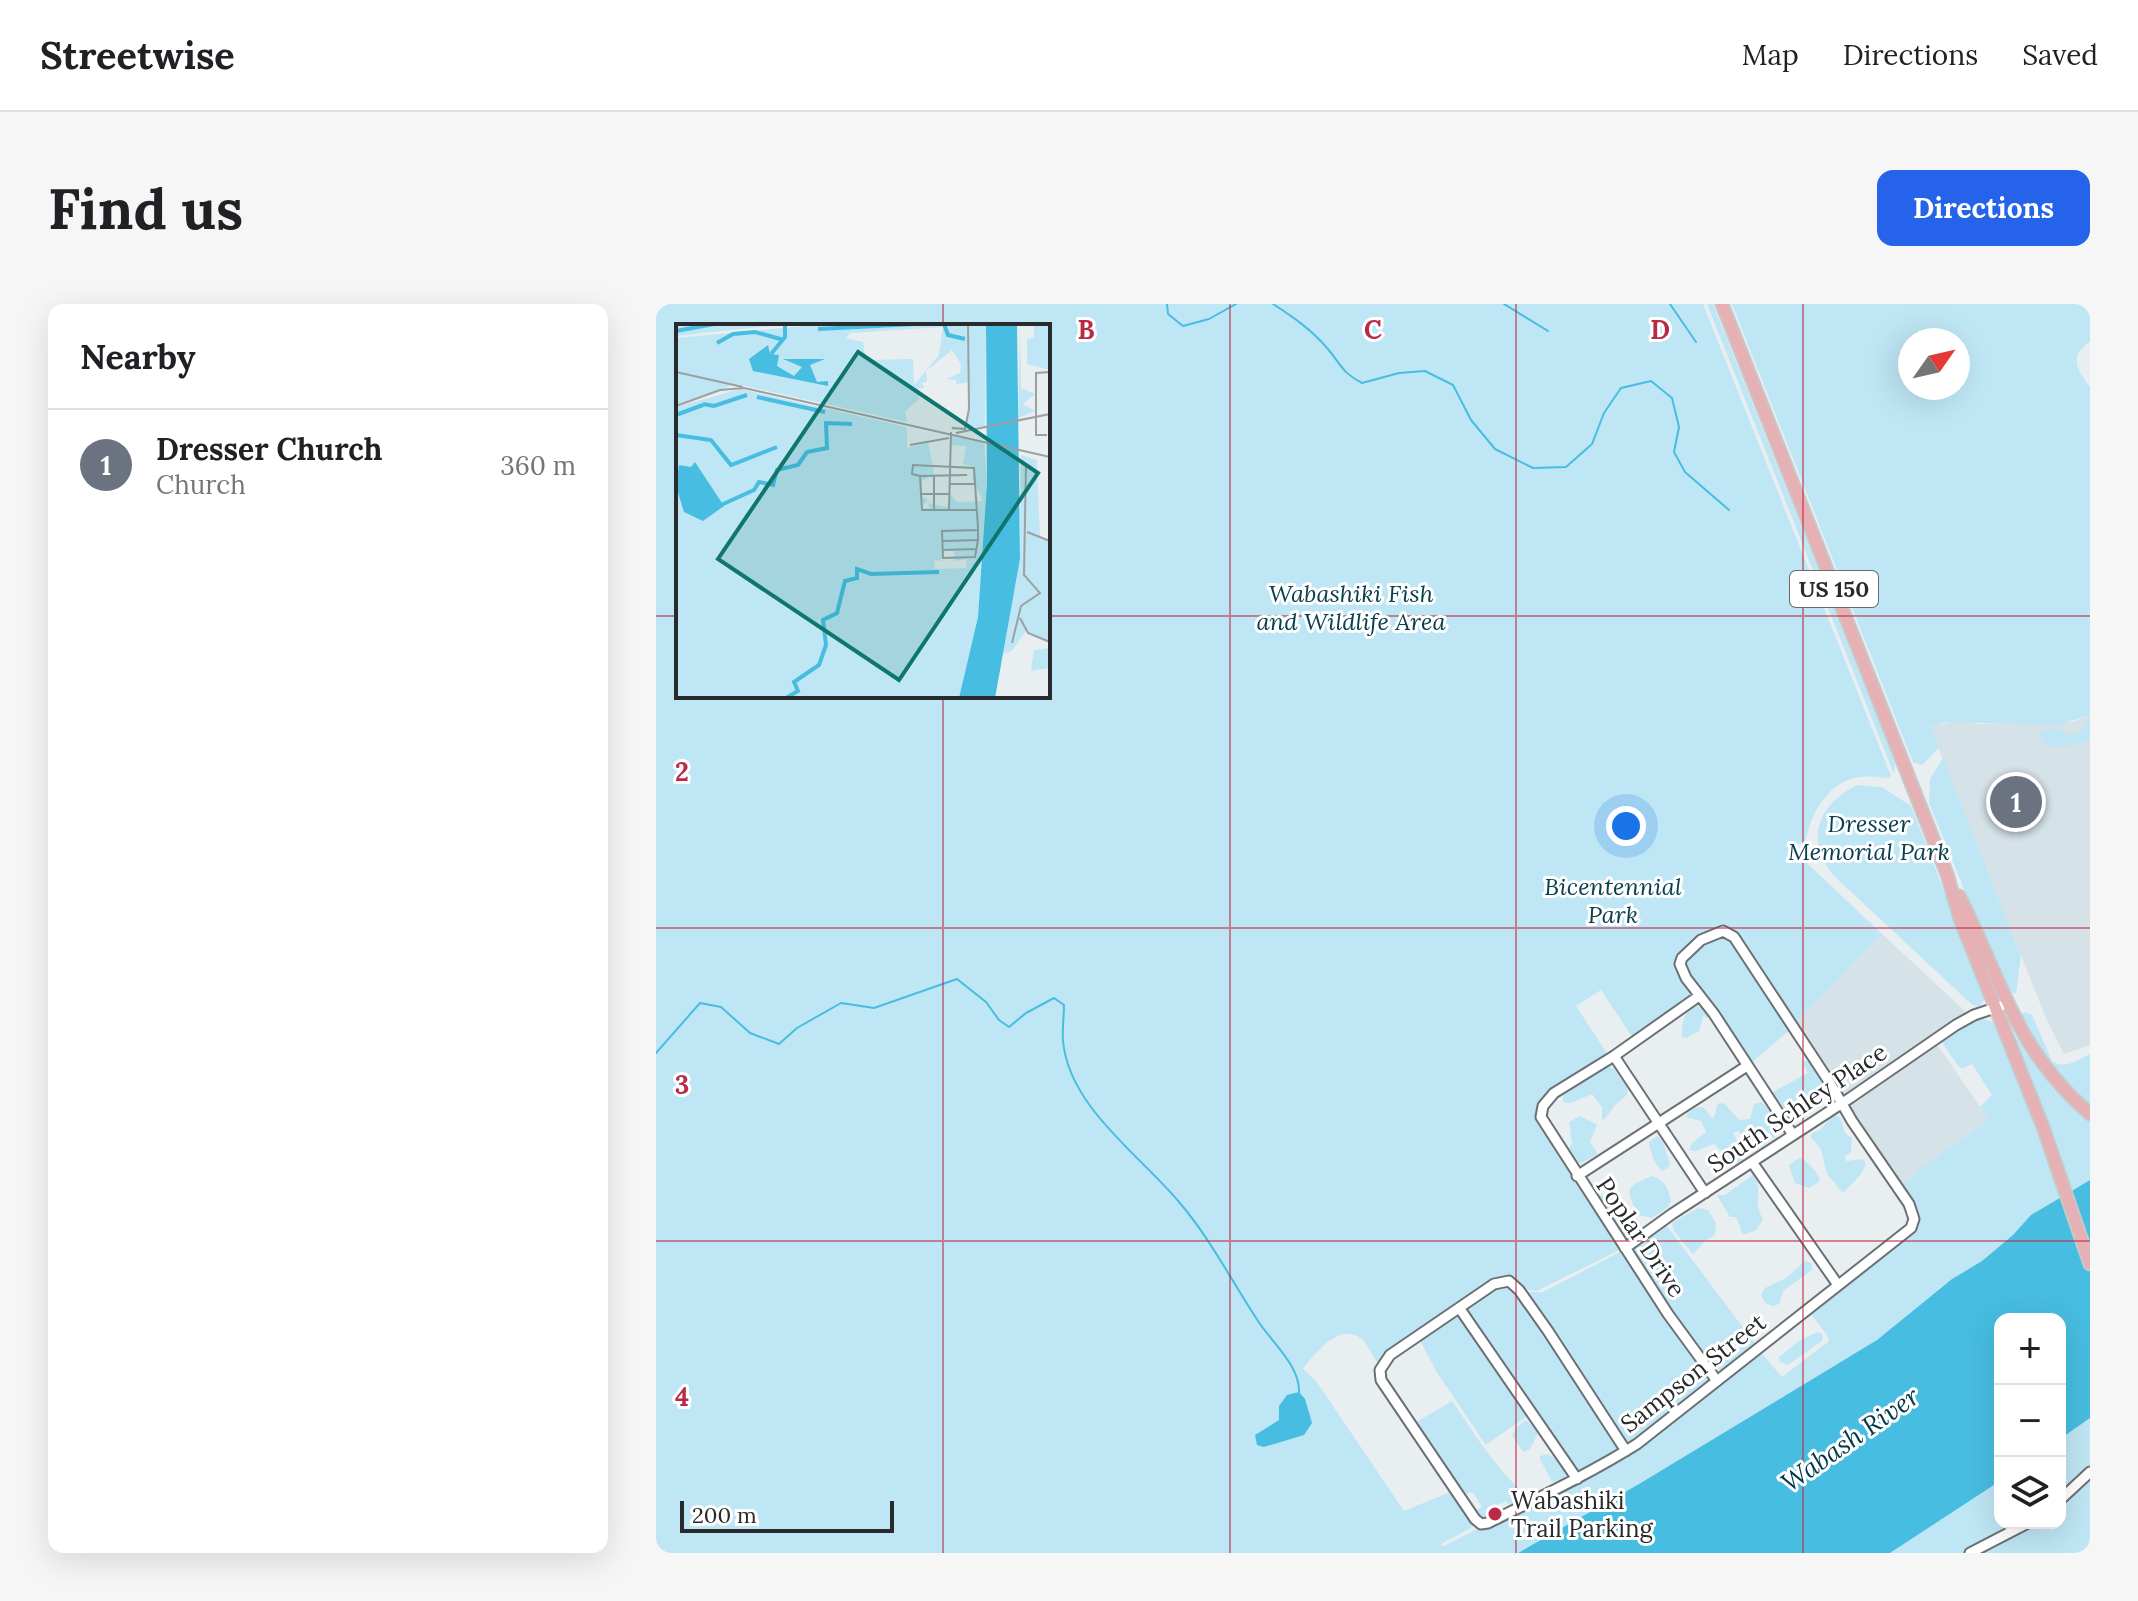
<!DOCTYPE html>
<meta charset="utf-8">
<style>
:root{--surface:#fff;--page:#f6f6f6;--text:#202124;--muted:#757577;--line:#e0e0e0;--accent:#2563eb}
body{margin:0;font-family:Lora,serif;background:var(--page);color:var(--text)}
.controls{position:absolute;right:24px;bottom:24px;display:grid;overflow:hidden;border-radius:16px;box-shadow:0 8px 32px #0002}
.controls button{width:72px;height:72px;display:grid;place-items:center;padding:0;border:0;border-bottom:2px solid var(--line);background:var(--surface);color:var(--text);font:40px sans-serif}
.compass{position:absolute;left:1242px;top:24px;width:72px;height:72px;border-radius:50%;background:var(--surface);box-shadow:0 8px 32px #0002;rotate:56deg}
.scale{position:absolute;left:24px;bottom:20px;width:214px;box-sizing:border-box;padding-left:8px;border:4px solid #282a2b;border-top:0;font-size:22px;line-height:28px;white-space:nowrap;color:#282a2b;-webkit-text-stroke:6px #fff;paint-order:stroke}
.you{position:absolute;left:970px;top:522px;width:28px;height:28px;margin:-20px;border:6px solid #fff;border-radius:50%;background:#1a73e8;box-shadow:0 0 0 12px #1a73e833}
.badge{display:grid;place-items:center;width:52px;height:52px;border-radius:50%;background:var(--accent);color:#fff;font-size:26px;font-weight:700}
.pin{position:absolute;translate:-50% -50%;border:4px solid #fff;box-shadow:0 2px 8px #0006}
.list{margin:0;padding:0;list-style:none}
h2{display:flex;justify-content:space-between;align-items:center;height:104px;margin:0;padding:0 32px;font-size:34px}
h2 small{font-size:26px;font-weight:400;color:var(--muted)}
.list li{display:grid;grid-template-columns:52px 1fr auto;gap:24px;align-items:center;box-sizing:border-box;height:112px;padding:0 32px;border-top:2px solid var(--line)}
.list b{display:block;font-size:30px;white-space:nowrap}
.list p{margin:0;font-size:26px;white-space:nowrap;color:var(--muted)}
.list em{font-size:26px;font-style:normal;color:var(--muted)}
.icon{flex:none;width:44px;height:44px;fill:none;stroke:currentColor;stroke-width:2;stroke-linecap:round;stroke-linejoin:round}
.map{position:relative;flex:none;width:1434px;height:1249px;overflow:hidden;border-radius:16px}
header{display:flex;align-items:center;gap:48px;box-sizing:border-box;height:112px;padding:0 40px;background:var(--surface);border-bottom:2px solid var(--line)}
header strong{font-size:38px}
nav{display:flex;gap:44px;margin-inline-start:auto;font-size:28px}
.intro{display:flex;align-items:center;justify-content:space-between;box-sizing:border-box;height:192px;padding:0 48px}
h1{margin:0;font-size:56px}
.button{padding:20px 36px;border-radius:16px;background:var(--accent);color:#fff;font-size:28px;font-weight:700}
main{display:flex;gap:48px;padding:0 48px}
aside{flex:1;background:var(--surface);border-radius:16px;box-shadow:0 8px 32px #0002}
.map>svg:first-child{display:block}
</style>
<header>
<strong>Streetwise</strong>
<nav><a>Map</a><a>Directions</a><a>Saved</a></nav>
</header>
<div class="intro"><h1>Find us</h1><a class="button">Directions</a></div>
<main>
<aside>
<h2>Nearby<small></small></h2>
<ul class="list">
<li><span class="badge" style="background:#6b7280">1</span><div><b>Dresser Church</b><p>Church</p></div><em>360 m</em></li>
</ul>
</aside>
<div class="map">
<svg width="1434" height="1249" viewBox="0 0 1434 1249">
<rect width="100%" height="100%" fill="#e9eef0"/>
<path fill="#d5e2e7" d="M 1434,411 L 1434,741 L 1408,750 L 1390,714 L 1274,423 L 1299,417 L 1324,420 L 1417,418 Z
M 1226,630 L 1309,707 L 1308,711 L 1196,788 L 1188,789 L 1181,785 L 1138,721 Z
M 1279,741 L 1283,743 L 1333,816 L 1261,866 L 1259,871 L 1244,882 L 1196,809 L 1195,803 L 1198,796 Z"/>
<path fill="#bfe6f4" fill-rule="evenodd" d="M 0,0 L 1047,0 L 1235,472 L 1232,474 C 1194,468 1173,479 1156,515 C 1152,523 1152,531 1148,539 L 1143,540 L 1133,538 L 1129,542 L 1137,546 L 1226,630 L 1138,721 L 1072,626 L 1024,653 L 1040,692 L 977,734 L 945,686 L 920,702 L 952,751 L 917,775 L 883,807 L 965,945 L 881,987 L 867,985 L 851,973 L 837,977 L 721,1058 C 716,1051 710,1037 703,1033 C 682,1020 658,1050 647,1065 L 660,1077 L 748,1207 L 799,1186 L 820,1221 L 785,1240 L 786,1243 L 981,1143 L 1103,1046 L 1126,1073 L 1173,1037 L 1171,1031 L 1153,1007 L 1258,922 L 1244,882 L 1259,871 L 1261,866 L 1333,816 L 1324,803 L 1336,791 L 1316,760 L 1307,764 L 1303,763 L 1286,738 L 1286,735 C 1300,725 1326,705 1340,722 L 1361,772 L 1404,894 L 1376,911 L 1357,931 L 1326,957 L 1296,975 L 1221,1036 L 983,1180 L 862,1249 L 0,1249 ZM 22,22 L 392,22 L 392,392 L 22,392 Z
M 1051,0 L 1057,0 L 1239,458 L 1238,470 Z
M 1076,0 L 1434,0 L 1434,38 C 1412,52 1421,66 1434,83 L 1434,411 L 1401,421 L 1290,418 L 1275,423 L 1283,444 L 1266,461 L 1257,458 ZM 1302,36 L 1302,84 L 1254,84 L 1254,36 Z
M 1434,416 L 1434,434 C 1420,443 1402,446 1386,438 L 1383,428 L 1401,424 L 1412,431 L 1421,431 Z
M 1287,454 L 1365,652 L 1360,689 L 1352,690 L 1349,686 L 1273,499 L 1274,475 Z
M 1201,481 L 1226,483 L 1255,502 L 1328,690 L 1328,696 L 1324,702 L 1317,701 L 1311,696 L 1177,571 C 1149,536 1161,501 1201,481 Z
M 1072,631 L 1136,724 L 1093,761 L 1028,667 L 1029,655 L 1052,634 Z
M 1041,701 L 1052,709 L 1054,714 L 1047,712 L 1043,727 L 1030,734 L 1026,733 C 1026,719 1027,707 1041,701 Z
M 1369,708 L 1376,711 L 1396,757 C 1410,766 1421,756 1434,750 L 1434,801 C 1405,775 1383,746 1364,712 Z
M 1351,719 L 1399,787 L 1434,818 L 1434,876 L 1415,887 L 1392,821 Z
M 1149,757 L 1153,757 L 1168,781 L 1155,793 L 1152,805 L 1143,802 L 1139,809 L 1134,810 L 1115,789 L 1152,769 L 1147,760 Z
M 952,762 L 958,765 L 972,785 L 971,791 L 959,801 L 948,816 L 946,815 L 946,803 L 936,790 L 915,799 L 907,798 L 907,788 Z
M 1068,799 L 1083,816 L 1094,815 L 1098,800 L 1106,798 L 1125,821 L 1126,827 L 1106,843 L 1096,843 L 1082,827 L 1077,829 L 1089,850 L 1088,855 L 1078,860 L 1058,840 L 1040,847 L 1033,846 L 1036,839 L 1050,828 L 1045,817 L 1030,813 C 1034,806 1039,803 1047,803 L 1057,815 L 1062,800 Z
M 1178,811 L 1184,813 L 1189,829 L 1196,834 L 1195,848 L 1189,852 L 1190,857 L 1207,855 L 1210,860 L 1205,870 L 1187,889 L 1171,870 L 1165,845 L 1155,834 L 1156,829 L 1164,826 Z
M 924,812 L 941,821 L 934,838 L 942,850 L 925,859 L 917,857 L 911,845 L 916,840 L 913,818 Z
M 1001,832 L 1006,836 L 1014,859 L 1012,864 L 1006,867 C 999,861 994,847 993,838 Z
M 1143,854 C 1152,857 1161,867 1164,877 L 1153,884 L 1139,879 L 1133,861 Z
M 1097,871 C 1109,887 1095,896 1107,915 L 1100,926 L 1087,931 L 1080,913 L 1074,913 L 1061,891 L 1069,891 Z
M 996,872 C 1009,876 1012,884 1015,897 L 1011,904 L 996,914 L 981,911 C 971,882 967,885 996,872 Z
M 949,891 C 956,897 960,903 966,910 C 970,916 976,917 980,923 L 969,932 L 963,928 L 940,897 L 943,892 Z
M 1042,904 L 1052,906 L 1060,919 L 1059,931 L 1050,936 L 1037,950 L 1018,927 L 1016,919 Z
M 1008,918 L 1100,1041 L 1067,1066 L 1057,1065 L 1013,1008 L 976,947 L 977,942 Z
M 966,947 L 1053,1072 L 1051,1082 L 973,1141 L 966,1137 L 868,988 L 887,988 Z
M 1149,957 L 1156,959 L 1156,966 L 1128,986 L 1123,1000 L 1117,1002 L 1109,999 L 1105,991 L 1109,984 L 1130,974 Z
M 843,980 L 858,982 L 966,1146 L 926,1169 L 922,1168 L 810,1006 Z
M 804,1011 L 874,1110 L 830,1141 L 780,1067 L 765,1038 L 766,1034 L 796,1013 Z
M 1161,1028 L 1166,1030 L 1167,1036 L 1132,1061 L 1123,1057 L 1123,1053 L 1143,1037 Z
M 796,1097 C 820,1132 841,1167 873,1194 L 856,1204 L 850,1197 L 833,1205 L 835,1214 L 826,1217 L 817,1208 L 826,1203 L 818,1190 L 814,1188 L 808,1191 L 757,1120 Z
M 1434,1114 L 1434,1246 L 1430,1249 L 1234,1249 L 1344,1177 L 1344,1219 L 1404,1219 L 1404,1135 Z
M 870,1116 L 883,1127 L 874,1145 L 867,1148 L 856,1131 L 860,1124 Z
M 892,1150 L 900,1156 L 911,1171 L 904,1177 L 896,1178 L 884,1155 L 884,1152 Z"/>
<path fill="#47bde1" d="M 1434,876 L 1434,1114 L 1404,1135 L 1404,1015 L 1344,1015 L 1344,1177 L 1234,1249 L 862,1249 L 983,1180 L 1221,1036 L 1296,975 L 1326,957 L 1357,931 L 1375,911 Z
M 643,1088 L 649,1095 L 656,1119 L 648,1131 L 608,1143 L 601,1141 L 599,1131 L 623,1116 L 623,1102 L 631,1091 Z"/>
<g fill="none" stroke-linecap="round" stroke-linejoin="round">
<path stroke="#47bde1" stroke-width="2" d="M 511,0 L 512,10 L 527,22 L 553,15 L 580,0
M 617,0 C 637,13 656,26 671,44 C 686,61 684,67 706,79 L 743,69 L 769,67 L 797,81 L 815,116 L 839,145 L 877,164 L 910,163 L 936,140 L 948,109 L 965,84 L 995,77 L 1016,94 L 1023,123 L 1018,148 L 1029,168 L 1073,206
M 848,0 L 892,27
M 1014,0 L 1040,38
M 0,749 L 44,699 L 65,703 L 94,729 L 123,740 L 141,724 L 185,699 L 218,704 L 301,675 L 330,698 L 343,716 L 353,723 L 370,709 L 398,694 L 408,701 C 408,712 406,725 407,737 C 413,803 484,851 523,898 C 555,935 577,980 604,1020 C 618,1040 644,1063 643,1088"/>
<defs>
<path id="minor" d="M 1043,692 L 958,752 L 898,789 L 887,802 L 885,813 L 1012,1010 L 1061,1077
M 958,752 L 1049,889
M 1096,858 L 1182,981
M 921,872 L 1091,762
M 969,944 L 1016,910 L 1194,794 L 1300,721 L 1318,711 L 1345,702
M 804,1005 L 921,1175
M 970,1147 L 892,1027 L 863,986 L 853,977 L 838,980 L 734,1051 L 724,1066 L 725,1076 L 819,1215 L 825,1220 L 832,1219 C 882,1194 933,1170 981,1140 L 1255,924 L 1258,915 L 1253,900 L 1196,817 L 1174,779 L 1078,633 L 1067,627 L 1045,636 L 1026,654 L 1024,660 L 1030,674 L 1058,710 L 1137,831
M 1404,1196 L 1434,1168
M 1314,1249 L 1372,1219"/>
<path id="major" d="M 1066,0 L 1291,570 L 1304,615 L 1387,823 L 1434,960
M 1303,592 C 1346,675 1358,745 1434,810"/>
</defs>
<use href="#minor" stroke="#6b7072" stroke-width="13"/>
<use href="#major" stroke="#c7c8c8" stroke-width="15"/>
<use href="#minor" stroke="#fff" stroke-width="9"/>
<use href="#major" stroke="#e6b1b4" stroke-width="11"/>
</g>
<path fill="none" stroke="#bb2a44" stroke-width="2" stroke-opacity="0.55" d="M 287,0 L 287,22M 574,0 L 574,1249M 860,0 L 860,1249M 1147,0 L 1147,1249M 0,312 L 22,312M 392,312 L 1434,312M 287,392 L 287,1249M 0,624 L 1434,624M 0,937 L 1434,937"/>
<circle fill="#bb2a44" stroke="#fff" stroke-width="3" cx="839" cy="1210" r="8"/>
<g text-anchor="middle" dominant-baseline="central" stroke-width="6" stroke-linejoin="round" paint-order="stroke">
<rect fill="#fff" stroke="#686a6b" stroke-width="2" x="1134" y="267" width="88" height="36" rx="6"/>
<g font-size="22" font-weight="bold" fill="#282a2b">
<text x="1178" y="285">US 150</text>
</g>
<g font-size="24" font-style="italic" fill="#0b404f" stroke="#fff">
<text x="695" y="289">Wabashiki Fish<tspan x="695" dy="28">and Wildlife Area</tspan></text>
<text x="1213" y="519">Dresser<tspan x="1213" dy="28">Memorial Park</tspan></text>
<text x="957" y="582">Bicentennial<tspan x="957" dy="28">Park</tspan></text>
</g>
<g font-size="24" fill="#282a2b" stroke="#fff">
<text transform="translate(1141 804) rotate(-34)">South Schley Place</text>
<text transform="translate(985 933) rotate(56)">Poplar Drive</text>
<text transform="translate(1037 1069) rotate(-38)">Sampson Street</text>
</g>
<g font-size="24" fill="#282a2b" stroke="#fff" text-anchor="start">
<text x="855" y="1196">Wabashiki<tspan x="855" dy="28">Trail Parking</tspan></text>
</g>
<g font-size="26" font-style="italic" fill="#023948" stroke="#fff">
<text transform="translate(1194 1135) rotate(-35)">Wabash River</text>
</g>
</g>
<g transform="translate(20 20)">
<rect width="374" height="374" fill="#e9eef0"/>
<path d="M 0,0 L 111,0 L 0,12 ZM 149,0 L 310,0 L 309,103 L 278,106 L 273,102 L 288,104 L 293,79 L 294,58 L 280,60 L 281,56 L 270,55 L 284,49 L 285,40 L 276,26 L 250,47 L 251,58 L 245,59 L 249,63 L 242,65 L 243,75 L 229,88 L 231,98 L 60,60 L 0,81 L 0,14 ZM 267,3 L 263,31 L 238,61 L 237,35 L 190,36 L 187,18 L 170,14 L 174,9 ZM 344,0 L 345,64 L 359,70 L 347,80 L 359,87 L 342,94 ZM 358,0 L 374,0 L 374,46 L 351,40 L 351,15 L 358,13 ZM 64,65 L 231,103 L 231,124 L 252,119 L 257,142 L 258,151 L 246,157 L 245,172 L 252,176 L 244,185 L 253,184 L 252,179 L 271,183 L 275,171 L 281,178 L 307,177 L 296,154 L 298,143 L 287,140 L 290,122 L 274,121 L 275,112 L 308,119 L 311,159 L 302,293 L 283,374 L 0,374 L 0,83 ZM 267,226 L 278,226 L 279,237 L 291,235 L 290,244 L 259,245 L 258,236 L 265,237 ZM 345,131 L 361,136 L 364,214 L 374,217 L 374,318 L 350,307 L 336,327 L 327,330 L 344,235 ZM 374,324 L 374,344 L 355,347 L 358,326 Z" fill="#bfe6f4" fill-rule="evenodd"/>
<path d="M 310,0 L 341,0 L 344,235 L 319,374 L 283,374 L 302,293 L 311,159 ZM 92,21 L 94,30 L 103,31 L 101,42 L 118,52 L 126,43 L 107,35 L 149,35 L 134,41 L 141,58 L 152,57 L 152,62 L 77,47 L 73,35 ZM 19,138 L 48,182 L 27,197 L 8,188 L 0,162 L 3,141 L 15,143 Z" fill="#47bde1"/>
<path fill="none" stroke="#47bde1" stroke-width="4" d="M 268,0 L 272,11 L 289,15M 142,5 L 239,0M 0,7 L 38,0M 41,19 L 57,10 L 79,8 L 108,16M 95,30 L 109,13 L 109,0M 81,73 L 149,88M 27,80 L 38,82 L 71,71M 0,91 L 27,81M 0,111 L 35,116 L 55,141 L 101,123M 45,181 L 78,166 L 83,158 L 97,161 L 101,146 L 122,141 L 131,128 L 151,124 L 150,99 L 176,100M 110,374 L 122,367 L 118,358 L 143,341 L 150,321 L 147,296 L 161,289 L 169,257 L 181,254 L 181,245 L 195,250 L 263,248"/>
<path fill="none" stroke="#9ca0a1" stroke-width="2" d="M 0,48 L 67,63M 0,82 L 44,66 L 68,64 L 374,133M 276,104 L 289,105 L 293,85 L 292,0M 280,109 L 374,90M 371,111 L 360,111 L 360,49 L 374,48M 234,121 L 273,114M 244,152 L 236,150 L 237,141 L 298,144 L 302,204 L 302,216 L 299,233 L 267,234 L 266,207 L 302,206M 244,152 L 246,186 L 301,186M 244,152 L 291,151M 273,160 L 299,160M 244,170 L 273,170M 258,186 L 258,151M 273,187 L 275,108M 351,208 L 374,217M 266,217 L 302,216M 266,226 L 300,225M 344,294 L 352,309 L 374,318M 336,319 L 345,282 L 364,269 L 348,251 L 350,141"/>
<path fill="#0f766e" fill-opacity="0.15" stroke="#0f766e" stroke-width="4" d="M 182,28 L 362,149 L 223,356 L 42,235 Z"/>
<rect width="374" height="374" fill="none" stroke="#282a2b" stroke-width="4"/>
</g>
<g font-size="26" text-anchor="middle" font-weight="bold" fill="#bb2a44" stroke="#fff" stroke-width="6" stroke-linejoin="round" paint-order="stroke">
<text x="430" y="35">B</text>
<text x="717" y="35">C</text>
<text x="1004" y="35">D</text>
<text x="26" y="477">2</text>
<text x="26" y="790">3</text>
<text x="26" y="1102">4</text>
</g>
</svg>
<div class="controls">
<button>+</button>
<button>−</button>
<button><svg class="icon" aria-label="layers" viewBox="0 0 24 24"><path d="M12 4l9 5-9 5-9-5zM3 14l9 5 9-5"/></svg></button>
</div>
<svg class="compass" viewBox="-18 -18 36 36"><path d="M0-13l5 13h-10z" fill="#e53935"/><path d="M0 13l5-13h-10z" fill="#757577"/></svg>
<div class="scale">200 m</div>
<div class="you"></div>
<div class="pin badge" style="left:1360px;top:498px;background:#6b7280">1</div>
</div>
</main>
